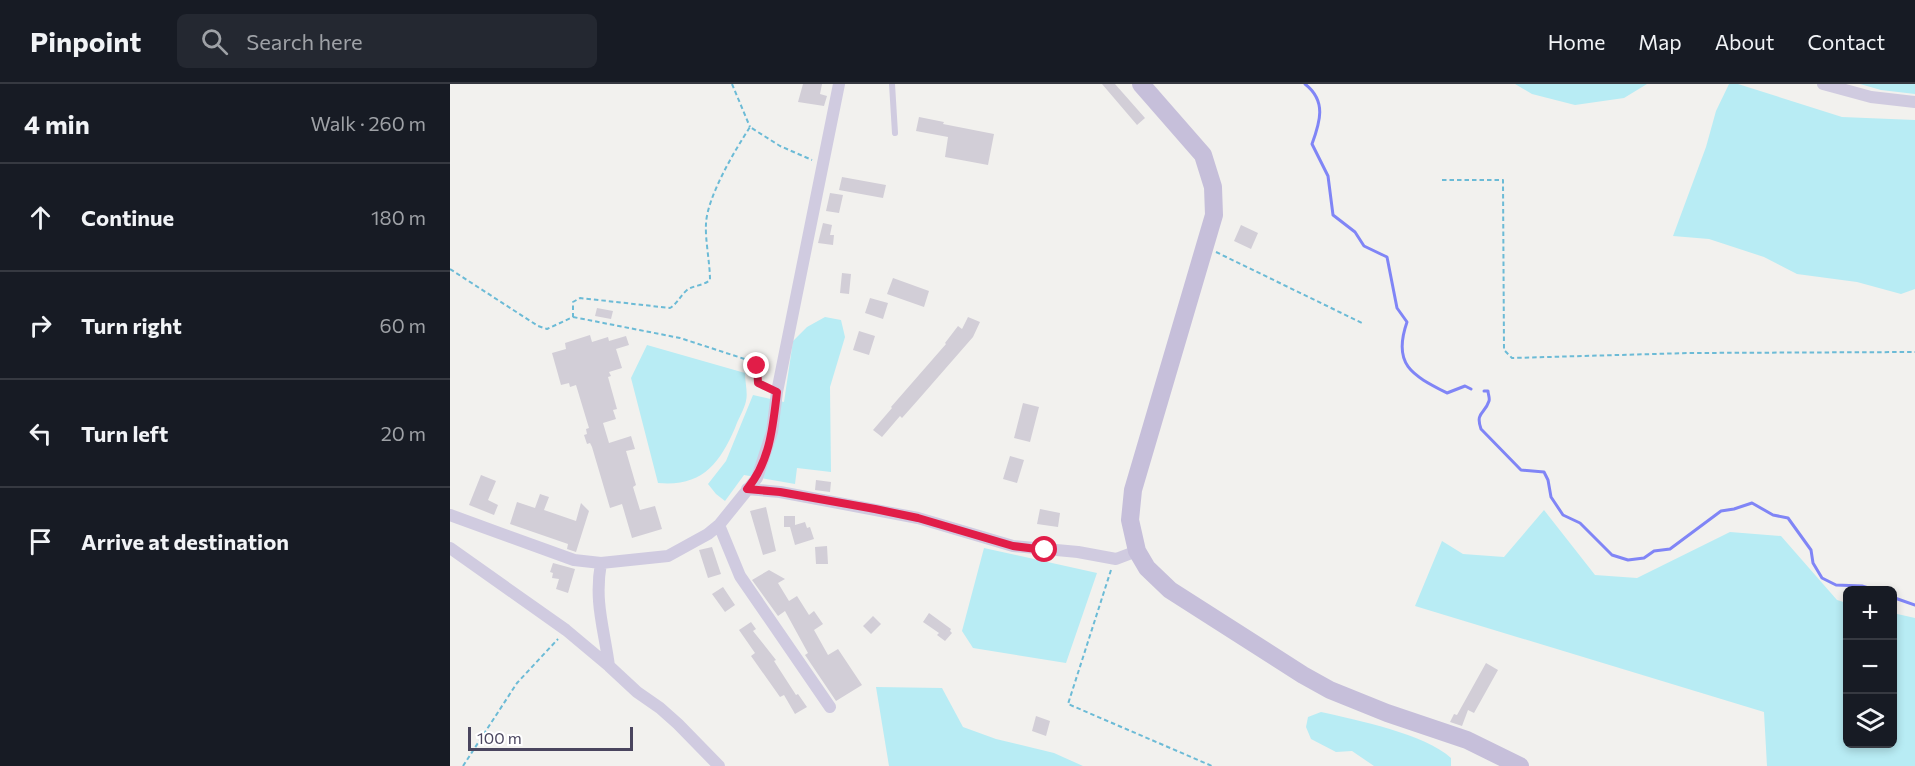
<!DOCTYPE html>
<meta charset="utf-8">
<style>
:root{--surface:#171b24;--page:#242831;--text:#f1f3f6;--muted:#9ea1a6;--line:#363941}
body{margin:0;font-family:Commissioner,sans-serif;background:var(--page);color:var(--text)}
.controls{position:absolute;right:18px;bottom:18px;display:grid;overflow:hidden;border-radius:9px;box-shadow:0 3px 9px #0003}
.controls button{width:54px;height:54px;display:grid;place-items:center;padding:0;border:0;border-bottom:2px solid var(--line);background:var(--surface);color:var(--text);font:30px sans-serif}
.scale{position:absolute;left:18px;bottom:15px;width:165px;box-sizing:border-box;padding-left:6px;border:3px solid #4a455e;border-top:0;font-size:16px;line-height:21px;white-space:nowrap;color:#4a455e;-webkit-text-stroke:4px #fff;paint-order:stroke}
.stop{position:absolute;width:18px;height:18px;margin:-14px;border:4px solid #e11d48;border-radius:50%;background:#fff}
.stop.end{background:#e11d48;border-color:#fff;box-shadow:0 2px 6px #0008}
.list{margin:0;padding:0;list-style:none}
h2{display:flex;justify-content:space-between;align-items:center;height:78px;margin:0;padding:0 24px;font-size:26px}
h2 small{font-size:20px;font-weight:400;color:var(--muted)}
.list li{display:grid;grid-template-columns:39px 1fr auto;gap:18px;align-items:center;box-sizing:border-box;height:108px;padding:0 24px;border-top:2px solid var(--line)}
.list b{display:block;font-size:22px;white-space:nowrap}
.list em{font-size:20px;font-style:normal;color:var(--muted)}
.icon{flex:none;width:33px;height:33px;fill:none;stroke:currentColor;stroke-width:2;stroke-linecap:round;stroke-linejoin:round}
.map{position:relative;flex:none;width:1465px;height:682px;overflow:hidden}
header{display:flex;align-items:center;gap:36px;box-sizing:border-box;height:84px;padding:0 30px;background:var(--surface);border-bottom:2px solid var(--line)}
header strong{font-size:28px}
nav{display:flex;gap:33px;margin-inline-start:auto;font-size:21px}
.search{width:420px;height:54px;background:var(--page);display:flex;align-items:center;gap:15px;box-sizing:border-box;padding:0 21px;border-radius:9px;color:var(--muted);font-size:22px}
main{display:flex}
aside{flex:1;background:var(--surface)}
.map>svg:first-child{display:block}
</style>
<header>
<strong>Pinpoint</strong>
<div class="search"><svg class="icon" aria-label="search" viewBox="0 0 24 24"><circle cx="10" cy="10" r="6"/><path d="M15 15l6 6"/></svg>Search here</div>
<nav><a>Home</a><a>Map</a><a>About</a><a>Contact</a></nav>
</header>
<main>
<aside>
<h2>4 min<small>Walk · 260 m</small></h2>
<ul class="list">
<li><svg class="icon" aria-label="ahead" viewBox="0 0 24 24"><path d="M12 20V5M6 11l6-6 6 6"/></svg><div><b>Continue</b></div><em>180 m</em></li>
<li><svg class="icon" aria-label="right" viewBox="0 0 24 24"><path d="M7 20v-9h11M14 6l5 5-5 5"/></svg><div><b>Turn right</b></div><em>60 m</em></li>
<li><svg class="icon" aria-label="left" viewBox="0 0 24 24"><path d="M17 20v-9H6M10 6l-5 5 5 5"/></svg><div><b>Turn left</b></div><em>20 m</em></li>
<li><svg class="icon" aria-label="arrive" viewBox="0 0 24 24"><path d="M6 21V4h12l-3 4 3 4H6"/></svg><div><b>Arrive at destination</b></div></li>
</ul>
</aside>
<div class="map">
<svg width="1465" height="682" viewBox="0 0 1465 682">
<rect width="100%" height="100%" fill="#f2f1ee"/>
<path fill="#b8ecf4" d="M 1065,0 L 1197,0 L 1174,14 L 1125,21 L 1082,10 Z
M 1279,0 L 1288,0 L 1392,33 L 1465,36 L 1465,205 L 1451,210 L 1407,198 L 1347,190 L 1314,173 L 1259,155 L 1223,152 L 1256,63 L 1266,27 Z
M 1410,0 L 1465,0 L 1465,10 L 1431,6 Z
M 375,233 L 391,236 L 395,253 L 380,303 L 381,388 L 347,384 L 345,400 L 294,391 L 275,417 L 266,410 L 258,400 L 276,377 L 303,311 L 334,318 L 343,257 L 357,243 Z
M 197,261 L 295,289 C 295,298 298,309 296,317 C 294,326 288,335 285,344 C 269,381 251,403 208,399 L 181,294 Z
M 1094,426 L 1145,491 L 1187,494 L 1280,448 L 1331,452 L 1387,516 L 1397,519 L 1398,660 L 1442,660 L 1443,529 L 1465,534 L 1465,682 L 1317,682 L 1314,628 L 965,522 L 992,457 L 1013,470 L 1054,473 Z
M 534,464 L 647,489 L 616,579 L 523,564 L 512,547 Z
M 426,603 L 492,604 L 513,643 L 546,655 L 604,669 L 633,682 L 439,682 Z
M 871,628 C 907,636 975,650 1001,674 L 1001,682 L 924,682 L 902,667 L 886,668 L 861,655 L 856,643 L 858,633 Z"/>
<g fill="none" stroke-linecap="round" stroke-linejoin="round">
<path stroke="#8085f6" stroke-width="3" d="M 855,0 C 877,17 870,38 862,60 L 878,92 L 883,131 L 905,148 L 914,162 L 937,173 L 947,224 L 957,238 C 942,281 962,291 997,309 L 1015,302 L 1021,305
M 1034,307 L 1038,307 C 1038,310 1040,314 1039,317 C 1035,330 1025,328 1031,345 L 1071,386 L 1094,388 L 1098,396 L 1101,413 L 1113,431 L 1130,439 L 1162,471 L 1178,476 L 1194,474 L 1204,467 L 1220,465 L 1271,427 L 1284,425 L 1302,419 L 1323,431 L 1338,434 L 1361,466 L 1363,479 L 1372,494 L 1386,501 L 1412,502 L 1425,506
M 1442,513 L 1465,521"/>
</g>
<path fill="#d2ced7" d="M 353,0 L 372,0 L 370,10 L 377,12 L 374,22 L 348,18 Z
M 652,0 L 665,0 L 695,34 L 687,41 Z
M 469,33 L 494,38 L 493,40 L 544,50 L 538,81 L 495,73 L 498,53 L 466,47 Z
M 392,93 L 436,101 L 433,114 L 389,106 Z
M 380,109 L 393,111 L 389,129 L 376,127 Z
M 373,139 L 382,141 L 380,151 L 384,151 L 383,161 L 368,159 Z
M 791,141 L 808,149 L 801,165 L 784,157 Z
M 392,189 L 401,190 L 399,210 L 390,209 Z
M 443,194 L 479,207 L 474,223 L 437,210 Z
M 420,214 L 438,219 L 433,235 L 415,229 Z
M 147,224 L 163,227 L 161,235 L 145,232 Z
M 518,233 L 530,238 L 523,253 L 468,316 L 452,334 L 450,332 L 432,353 L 423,346 L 442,324 L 441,323 L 496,260 L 495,259 L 508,242 L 512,245 Z
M 409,247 L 425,252 L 419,271 L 403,266 Z
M 140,251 L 142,258 L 158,253 L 159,257 L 176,252 L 179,261 L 166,265 L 172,284 L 159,288 L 161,292 L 158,293 L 167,325 L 163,326 L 166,335 L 153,339 L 159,359 L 181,352 L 185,365 L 176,367 L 186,401 L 183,403 L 190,426 L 205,422 L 212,445 L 182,454 L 172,420 L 160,424 L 142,363 L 140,359 L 137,360 L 134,351 L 137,350 L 136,345 L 139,344 L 126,301 L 120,303 L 119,299 L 111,301 L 102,269 L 116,265 L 115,259 Z
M 573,319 L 589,323 L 580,358 L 564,354 Z
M 560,372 L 574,376 L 567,399 L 553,395 Z
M 31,391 L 46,397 L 38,416 L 48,421 L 44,431 L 19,421 Z
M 366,396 L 381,398 L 380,408 L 365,406 Z
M 90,410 L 99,413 L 94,426 L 126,437 L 131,419 L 139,427 L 126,468 L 117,465 L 118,460 L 60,440 L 67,418 L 85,424 Z
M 316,423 L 326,467 L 313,471 L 300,427 Z
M 590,425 L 610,429 L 608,443 L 587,440 Z
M 334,432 L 345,432 L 345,441 L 355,438 L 357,444 L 360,443 L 364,455 L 345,461 L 340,443 L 334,443 Z
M 377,462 L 378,480 L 366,480 L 365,463 Z
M 262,463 L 271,490 L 258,494 L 249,466 Z
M 103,479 L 125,485 L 118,509 L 106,505 L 109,495 L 102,494 L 103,489 L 100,488 Z
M 319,486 L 335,495 L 328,499 L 339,517 L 347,512 L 359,531 L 364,527 L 373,540 L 364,546 L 378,571 L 388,565 L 412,601 L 386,617 L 355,571 L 358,569 L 335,527 L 328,532 L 302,496 Z
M 273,503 L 285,521 L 275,528 L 262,510 Z
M 479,529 L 501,545 L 500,547 L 502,549 L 495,557 L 487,551 L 489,549 L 473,538 Z
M 423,532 L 431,540 L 421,550 L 413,542 Z
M 301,538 L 306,545 L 303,547 L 326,576 L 324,577 L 346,611 L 348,610 L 357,623 L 345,630 L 334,611 L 330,613 L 301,572 L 305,569 L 289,546 Z
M 1036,579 L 1048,586 L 1024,629 L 1018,626 L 1012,642 L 1000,638 L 1004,630 L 1007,631 Z
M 586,632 L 600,637 L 596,652 L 582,647 Z"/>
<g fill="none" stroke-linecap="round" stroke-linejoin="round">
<path stroke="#6cbbd6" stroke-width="2" stroke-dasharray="4.5 3" stroke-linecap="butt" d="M 282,0 L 300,43
M 992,96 L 1053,96 L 1054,266 L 1062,274 L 1239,269 L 1465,268
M 766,168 L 912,239
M 0,185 L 88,242 L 97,245 L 123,233 L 123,218 L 130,214 L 220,224 C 228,219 230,212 237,206 C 244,201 253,202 260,196 C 260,179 255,156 256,140 C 257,113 285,66 300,43 L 330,62 L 362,76
M 123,233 L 230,254 L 304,278 L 307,282 L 307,297 L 317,304
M 661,486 L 618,620 L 762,682
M 13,682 L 67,599 L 108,555"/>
<path stroke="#d0cbe0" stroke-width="6" d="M 442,0 L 445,49"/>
<path stroke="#d0cbe0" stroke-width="12" d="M 1373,0 L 1421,13 L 1465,18
M 297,405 L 330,408 L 468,434 L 563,462 L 628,468 L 666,475 L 687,467
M 0,431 L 124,476 L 151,479 L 218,472 L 258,450 L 269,441 L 307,394 L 322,348 L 327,308 L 389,0
M 269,441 L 290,492 L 380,623
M 0,464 L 116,546 L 159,582 L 187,608 L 210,624 L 228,640 L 269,682
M 151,479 C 144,518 154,544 159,582"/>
<path stroke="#c6bfda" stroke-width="18" d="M 691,0 L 753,71 L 763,103 L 764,131 L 683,406 L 680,436 L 687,467 L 697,484 L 720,506 L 853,591 L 880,606 L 937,629 L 1017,656 L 1070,682"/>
</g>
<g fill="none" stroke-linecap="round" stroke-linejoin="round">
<path stroke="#e11d48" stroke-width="8" d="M 307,282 L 308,299 L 327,308 C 323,342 320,378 297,405 L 330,408 L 425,425 L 468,434 L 563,462 L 595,466"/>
</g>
</svg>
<div class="controls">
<button>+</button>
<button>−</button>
<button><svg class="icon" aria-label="layers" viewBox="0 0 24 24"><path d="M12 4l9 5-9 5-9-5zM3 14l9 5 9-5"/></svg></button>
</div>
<div class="scale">100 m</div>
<div class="stop" style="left:595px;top:466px"></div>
<div class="stop end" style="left:307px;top:282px"></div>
</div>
</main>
